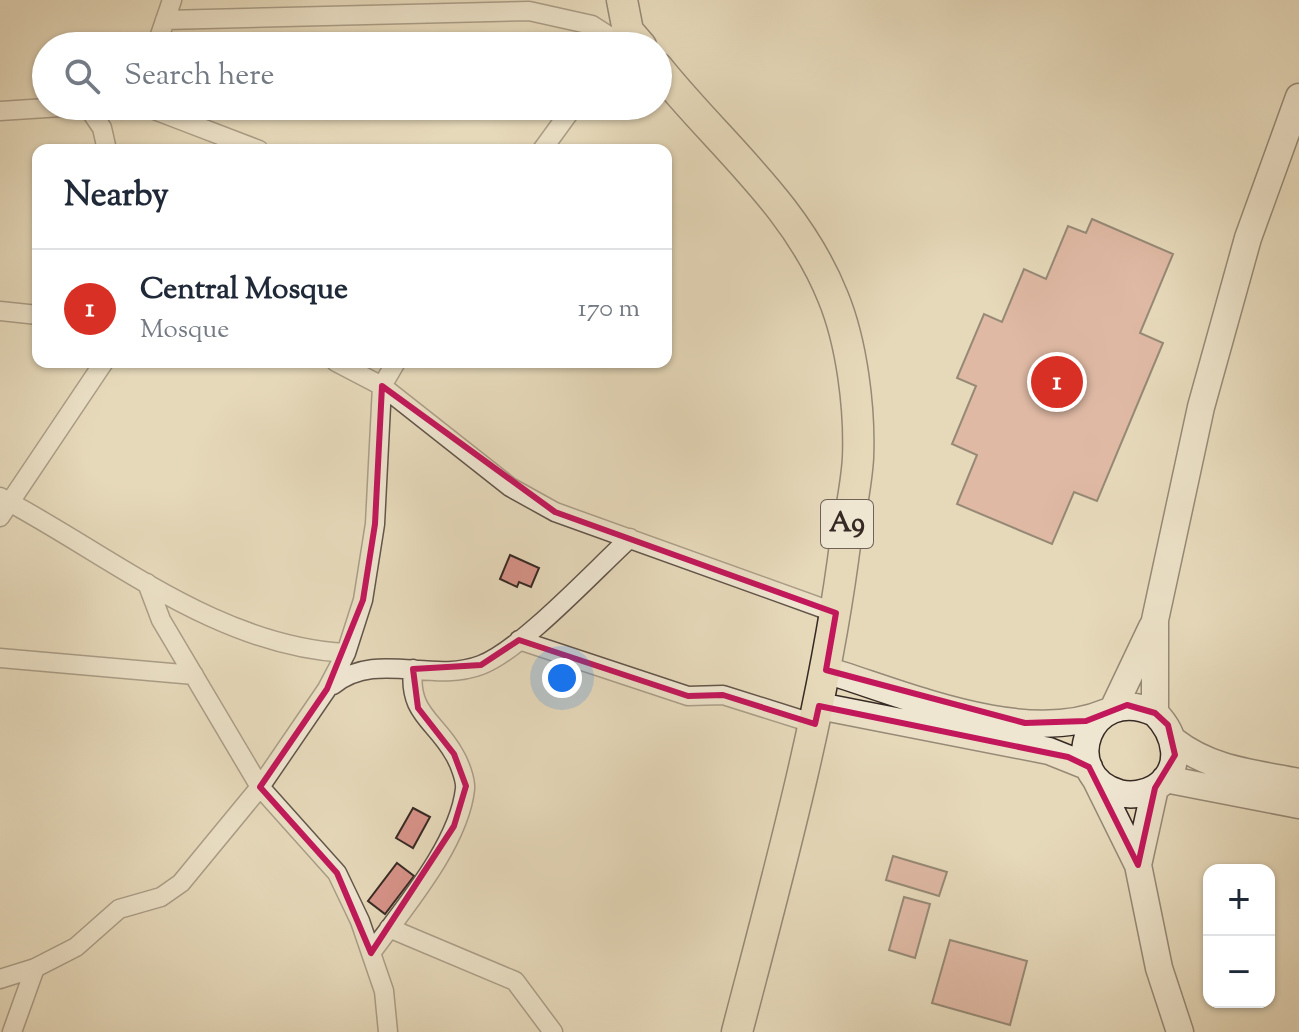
<!DOCTYPE html>
<meta charset="utf-8">
<style>
:root{--surface:#fff;--page:#f6f6f7;--text:#1f2937;--muted:#747a83;--line:#e0e1e3;--accent:#d93025}
body{margin:0;font-family:"Sorts Mill Goudy",serif;background:var(--page);color:var(--text)}
.controls{position:absolute;right:24px;bottom:24px;display:grid;overflow:hidden;border-radius:16px;box-shadow:0 2px 6px #0004}
.controls button{width:72px;height:72px;display:grid;place-items:center;padding:0;border:0;border-bottom:2px solid var(--line);background:var(--surface);color:var(--text);font:40px sans-serif}
.you{position:absolute;left:562px;top:678px;width:28px;height:28px;margin:-20px;border:6px solid #fff;border-radius:50%;background:#1a73e8;box-shadow:0 0 0 12px #1a73e833}
.badge{display:grid;place-items:center;width:52px;height:52px;border-radius:50%;background:var(--accent);color:#fff;font-size:26px;font-weight:700}
.pin{position:absolute;translate:-50% -50%;border:4px solid #fff;box-shadow:0 2px 8px #0006}
.list{margin:0;padding:0;list-style:none}
h2{display:flex;justify-content:space-between;align-items:center;height:104px;margin:0;padding:0 32px;font-size:34px}
h2 small{font-size:26px;font-weight:400;color:var(--muted)}
.list li{display:grid;grid-template-columns:52px 1fr auto;gap:24px;align-items:center;box-sizing:border-box;height:120px;padding:0 32px;border-top:2px solid var(--line)}
.list b{display:block;font-size:30px;white-space:nowrap}
.list p{margin:0;font-size:26px;white-space:nowrap;color:var(--muted)}
.list em{font-size:26px;font-style:normal;color:var(--muted)}
.icon{flex:none;width:44px;height:44px;fill:none;stroke:currentColor;stroke-width:2;stroke-linecap:round;stroke-linejoin:round}
.map{position:relative;flex:none;width:1299px;height:1032px;overflow:hidden}
.search{position:absolute;background:var(--surface);box-shadow:0 2px 6px #0004;left:32px;top:32px;width:640px;height:88px;display:flex;align-items:center;gap:20px;box-sizing:border-box;padding:0 28px;border-radius:44px;color:var(--muted);font-size:30px}
.panel{position:absolute;background:var(--surface);box-shadow:0 2px 6px #0004;left:32px;top:144px;width:640px;height:224px;border-radius:16px}
.map>svg:first-child{display:block}
</style>
<div class="map">
<svg width="1299" height="1032" viewBox="0 0 1299 1032">
<rect width="100%" height="100%" fill="#e6d9ba"/>
<filter id="stains"><feTurbulence type="fractalNoise" baseFrequency=".0025" numOctaves="4"/><feColorMatrix values="0 0 0 0 .2 0 0 0 0 .09 0 0 0 0 .02 0 0 0 .5 -.17"/></filter>
<radialGradient id="worn" r=".72"><stop offset=".6" stop-color="#630" stop-opacity="0"/><stop offset="1" stop-color="#630" stop-opacity=".3"/></radialGradient>
<path fill="#d79389" stroke="#372a25" stroke-width="2" d="M 1092,219 L 1173,254 L 1140,333 L 1163,343 L 1097,501 L 1074,492 L 1052,544 L 957,504 L 977,455 L 952,444 L 976,386 L 957,378 L 984,314 L 1002,322 L 1024,269 L 1046,279 L 1068,226 L 1086,233 Z
M 510,555 L 539,568 L 531,587 L 519,582 L 517,587 L 500,579 Z
M 413,808 L 430,817 L 413,848 L 396,838 Z
M 893,856 L 947,872 L 939,896 L 886,880 Z
M 397,863 L 414,876 L 385,914 L 368,901 Z
M 904,897 L 930,904 L 915,958 L 889,950 Z
M 950,940 L 1027,961 L 1010,1025 L 932,1003 Z"/>
<g fill="none" stroke-linecap="round" stroke-linejoin="round">
<defs>
<path id="minor" d="M 165,20 L 529,11 L 592,25 L 620,43
M 151,46 L 159,38 L 172,0
M 87,106 L 102,128 L 107,150
M 144,106 L 259,150
M 0,111 L 77,106
M 542,150 L 574,106
M 0,311 L 38,315
M 336,362 L 382,386 L 510,487 L 555,512 L 836,613
M 0,497 C 110,555 216,646 346,653
M 0,517 L 104,362
M 147,583 L 161,620 L 260,787 L 337,873 L 360,921 L 384,991 L 388,1032
M 519,640 L 688,696 L 723,695 L 815,724
M 0,658 L 194,675
M 333,685 C 376,650 432,684 481,665 C 521,650 595,570 630,538
M 389,928 L 515,981 L 553,1032
M 371,953 C 403,909 459,844 465,789 C 466,780 459,762 454,754 C 435,720 408,714 413,669
M 0,979 L 35,968 L 76,947 L 119,909 L 161,897 L 181,883 L 260,787 L 327,689 L 346,653 L 363,600 L 375,524 L 382,386 L 396,362
M 12,1032 L 35,968"/>
<path id="secondary" d="M 826,670 C 907,695 1025,747 1107,712
M 819,706 L 1049,751 L 1089,767
M 1113,709 L 1152,627
M 1155,713 C 1088,682 1057,775 1119,793 C 1131,796 1145,794 1155,788 C 1185,769 1176,734 1155,713 L 1155,620 L 1201,407 L 1248,238 L 1299,97
M 1174,741 C 1211,770 1254,773 1299,782
M 1165,779 L 1299,805
M 1096,780 L 1138,865 L 1159,968 L 1180,1032
M 1138,865 L 1155,788"/>
<path id="trunk" d="M 622,0 L 628,31 L 641,46
M 658,68 C 719,144 796,204 833,297 C 852,343 860,409 858,458 C 856,492 847,526 843,560 C 821,720 778,875 737,1032"/>
</defs>
<use href="#minor" stroke="#63564a" stroke-width="21"/>
<use href="#secondary" stroke="#372a25" stroke-width="29"/>
<use href="#trunk" stroke="#372a25" stroke-width="33"/>
<use href="#minor" stroke="#efe6d2" stroke-width="18"/>
<use href="#secondary" stroke="#efe6d2" stroke-width="26"/>
<use href="#trunk" stroke="#e6d9ba" stroke-width="30"/>
</g>
<path d="M0 0H1299V1032H0ZM 382,386 L 555,512 L 836,613 L 826,670 L 1025,723 L 1086,721 L 1127,705 L 1155,713 L 1168,725 L 1175,755 L 1155,788 L 1138,865 L 1089,767 L 1068,757 L 819,706 L 815,724 L 723,695 L 688,696 L 519,640 L 481,665 L 413,669 L 418,708 L 454,754 L 466,786 L 454,826 L 371,953 L 337,873 L 260,787 L 327,689 L 363,600 L 375,524 Z" fill="#e6d9ba" fill-opacity=".55" fill-rule="evenodd"/>
<path fill="none" stroke="#c2185b" stroke-width="6" stroke-linejoin="round" d="M 382,386 L 555,512 L 836,613 L 826,670 L 1025,723 L 1086,721 L 1127,705 L 1155,713 L 1168,725 L 1175,755 L 1155,788 L 1138,865 L 1089,767 L 1068,757 L 819,706 L 815,724 L 723,695 L 688,696 L 519,640 L 481,665 L 413,669 L 418,708 L 454,754 L 466,786 L 454,826 L 371,953 L 337,873 L 260,787 L 327,689 L 363,600 L 375,524 Z"/>
<g text-anchor="middle" dominant-baseline="central" stroke-width="7" stroke-linejoin="round" paint-order="stroke">
<rect fill="#efe6d2" stroke="#6e6259" stroke-width="2" x="821" y="500" width="52" height="48" rx="6"/>
<g font-size="28" font-weight="bold" fill="#372a25">
<text x="847" y="524">A9</text>
</g>
</g>
<rect width="100%" height="100%" filter="url(#stains)"/>
<rect width="100%" height="100%" fill="url(#worn)"/>
</svg>
<div class="controls">
<button>+</button>
<button>−</button>
</div>
<div class="you"></div>
<div class="pin badge" style="left:1057px;top:382px">1</div>
<div class="search"><svg class="icon" aria-label="search" viewBox="0 0 24 24"><circle cx="10" cy="10" r="6"/><path d="M15 15l6 6"/></svg>Search here</div>
<section class="panel">
<h2>Nearby<small></small></h2>
<ul class="list">
<li><span class="badge">1</span><div><b>Central Mosque</b><p>Mosque</p></div><em>170 m</em></li>
</ul>
</section>
</div>
